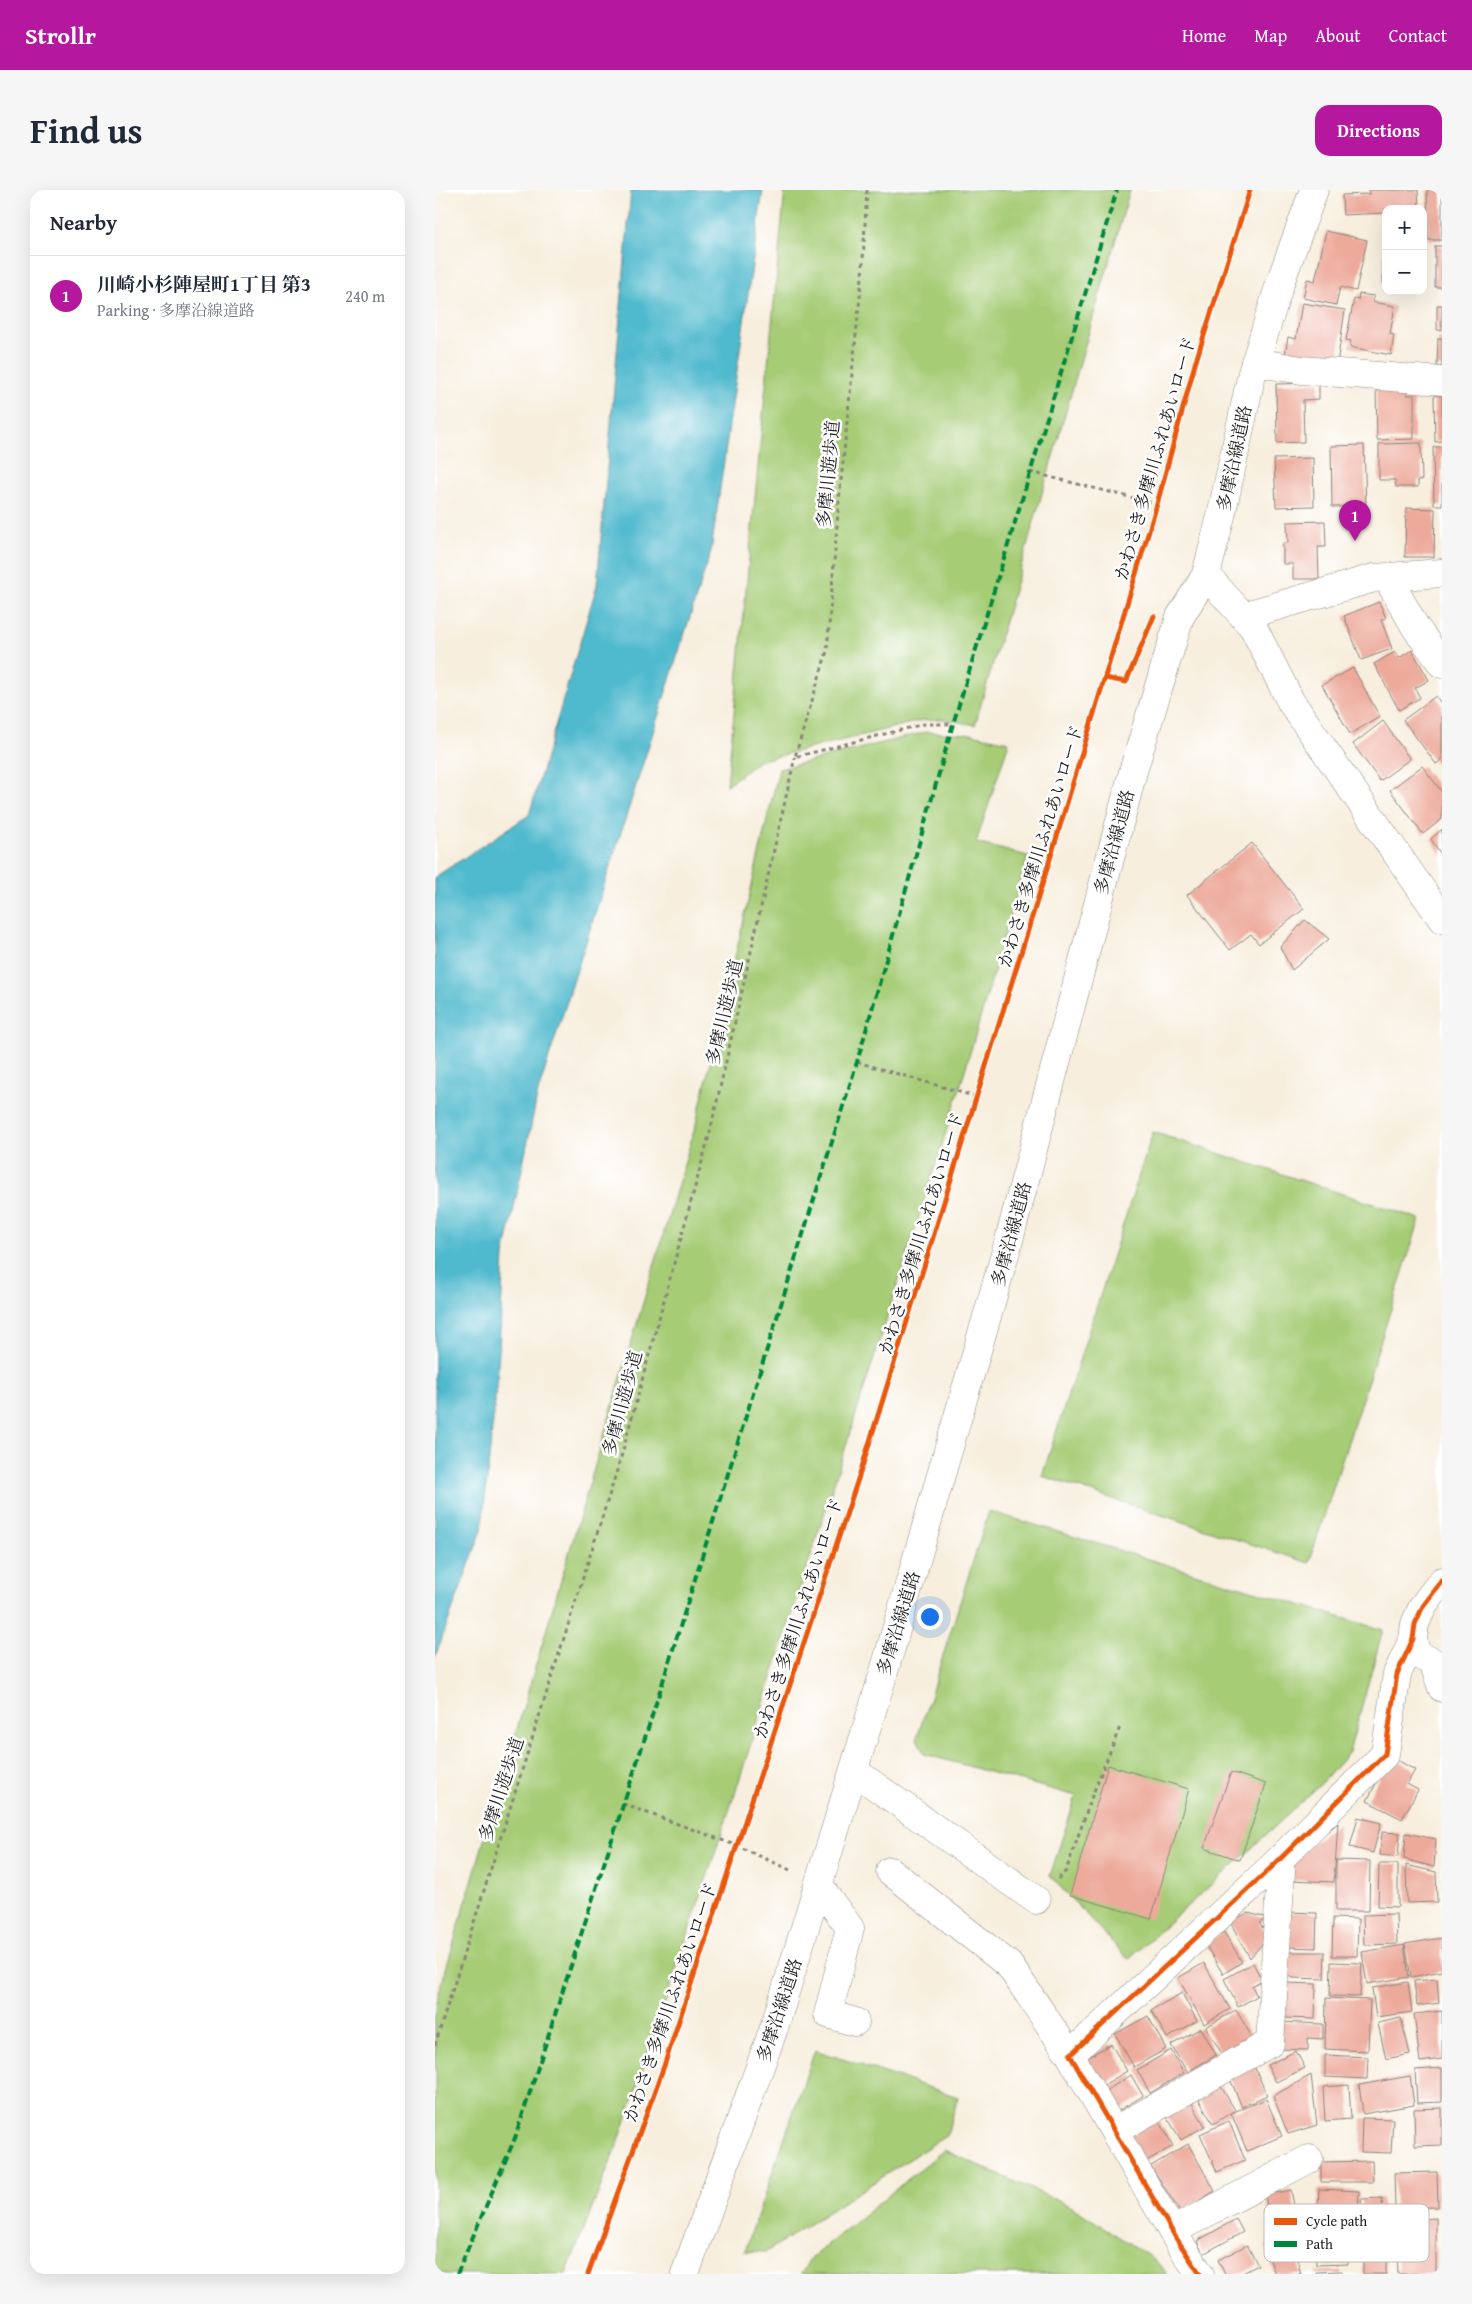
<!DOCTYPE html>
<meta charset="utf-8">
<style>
:root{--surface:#fff;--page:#f6f6f7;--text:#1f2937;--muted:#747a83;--line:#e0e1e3;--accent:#b5179e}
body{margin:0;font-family:"Gentium Book Plus","Noto Serif JP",serif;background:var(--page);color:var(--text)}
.controls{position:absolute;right:15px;top:15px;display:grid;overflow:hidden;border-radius:10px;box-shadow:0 5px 20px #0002}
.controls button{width:45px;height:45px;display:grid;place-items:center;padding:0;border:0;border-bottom:1px solid var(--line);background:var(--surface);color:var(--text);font:25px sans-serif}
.you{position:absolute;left:494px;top:1426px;width:18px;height:18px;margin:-12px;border:4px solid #fff;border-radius:50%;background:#1a73e8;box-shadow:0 0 0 8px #1a73e833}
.badge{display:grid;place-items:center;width:32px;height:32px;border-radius:50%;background:var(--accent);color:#fff;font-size:16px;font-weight:700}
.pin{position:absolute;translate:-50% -41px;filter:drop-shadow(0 1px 2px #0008)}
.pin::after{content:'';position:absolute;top:26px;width:18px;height:15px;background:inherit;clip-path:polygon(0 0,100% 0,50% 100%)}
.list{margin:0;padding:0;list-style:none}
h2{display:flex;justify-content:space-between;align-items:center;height:65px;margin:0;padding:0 20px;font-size:21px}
h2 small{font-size:16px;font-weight:400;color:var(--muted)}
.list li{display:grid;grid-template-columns:32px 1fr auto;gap:15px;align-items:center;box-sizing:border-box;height:80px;padding:0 20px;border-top:1px solid var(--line)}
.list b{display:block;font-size:19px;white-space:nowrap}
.list p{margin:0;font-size:16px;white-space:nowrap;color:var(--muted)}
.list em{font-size:16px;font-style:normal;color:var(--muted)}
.map{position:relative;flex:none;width:1007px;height:2084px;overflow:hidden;border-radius:15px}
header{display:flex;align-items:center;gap:30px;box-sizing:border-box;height:70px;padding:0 25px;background:var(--accent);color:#fff}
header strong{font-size:24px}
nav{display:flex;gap:28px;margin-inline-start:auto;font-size:18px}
.intro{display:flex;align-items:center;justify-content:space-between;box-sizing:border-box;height:120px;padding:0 30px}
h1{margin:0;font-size:35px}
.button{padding:12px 22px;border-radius:15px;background:var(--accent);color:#fff;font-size:18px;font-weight:700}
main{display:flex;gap:30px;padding:0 30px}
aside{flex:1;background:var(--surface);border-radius:15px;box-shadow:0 5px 20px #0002}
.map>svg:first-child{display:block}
</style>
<header>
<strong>Strollr</strong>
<nav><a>Home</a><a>Map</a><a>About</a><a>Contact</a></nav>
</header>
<div class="intro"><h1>Find us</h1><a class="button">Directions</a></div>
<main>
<aside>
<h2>Nearby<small></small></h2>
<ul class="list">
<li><span class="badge">1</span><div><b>川崎小杉陣屋町1丁目 第3</b><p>Parking · 多摩沿線道路</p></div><em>240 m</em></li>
</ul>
</aside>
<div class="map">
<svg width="1007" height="2084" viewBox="0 0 1007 2084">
<rect width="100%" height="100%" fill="#fff"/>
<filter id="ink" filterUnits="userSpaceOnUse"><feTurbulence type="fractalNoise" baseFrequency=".02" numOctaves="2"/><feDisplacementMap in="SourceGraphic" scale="10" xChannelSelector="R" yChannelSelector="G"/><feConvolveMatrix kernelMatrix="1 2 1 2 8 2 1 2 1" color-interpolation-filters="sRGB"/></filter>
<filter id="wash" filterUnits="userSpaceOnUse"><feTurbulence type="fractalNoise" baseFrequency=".0096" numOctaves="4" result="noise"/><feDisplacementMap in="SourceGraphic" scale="20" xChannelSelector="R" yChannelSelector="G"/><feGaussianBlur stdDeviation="1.12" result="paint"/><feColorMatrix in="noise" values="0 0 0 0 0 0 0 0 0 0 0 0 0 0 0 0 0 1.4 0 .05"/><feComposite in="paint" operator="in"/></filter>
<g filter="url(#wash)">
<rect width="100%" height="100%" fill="#f7eedd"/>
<path fill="#a6cc76" stroke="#617449" d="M 350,0 L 695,0 L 540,535 L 509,529 L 488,530 L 324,571 L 292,595 Z
M 491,542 L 536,544 L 574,552 L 541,653 L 593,666 L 520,914 L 302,1597 L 185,1948 L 131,2084 L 0,2084 L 0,1816 L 261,934 L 344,579 Z
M 718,942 L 985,1029 L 874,1373 L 607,1286 Z
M 554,1321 L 948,1440 L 914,1562 L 889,1591 L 805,1669 L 693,1769 L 615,1686 L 641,1606 L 489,1564 L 482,1548 Z
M 380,1860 L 523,1907 L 512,1945 L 331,2062 L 310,2061 Z
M 509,1960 L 637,2017 L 720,2070 L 732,2084 L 366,2084 L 376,2068 Z"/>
<path fill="#50b9cd" stroke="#366a74" d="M 196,0 L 328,0 L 276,361 L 103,902 L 69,1066 L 63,1179 L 47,1340 L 0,1467 L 0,687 L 94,625 L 162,395 Z"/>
<g id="blocks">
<path fill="#edaa9b" d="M 934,0 L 983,0 L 984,19 L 951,19 L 951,23 L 908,25 L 907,5 L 934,4 Z
M 992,0 L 1007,0 L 1007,50 L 993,50 Z
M 891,41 L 932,50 L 921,101 L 905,97 L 901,115 L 868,108 L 872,89 L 880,91 Z
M 1000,56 L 1007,56 L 1007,97 L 1000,97 Z
M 949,59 L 951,59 L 951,96 L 948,95 Z
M 924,104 L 939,106 L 937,112 L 960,116 L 955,144 L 959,145 L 956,165 L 915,157 L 916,151 L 911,150 L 919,109 L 923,110 Z
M 867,113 L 910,120 L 902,174 L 850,165 L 853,147 L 861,149 Z
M 1002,115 L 1007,115 L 1007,140 L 1002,140 Z
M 1003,148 L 1007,148 L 1007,177 L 1002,176 Z
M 884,193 L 884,209 L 868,210 L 869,252 L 842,253 L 841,194 Z
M 941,198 L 972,198 L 972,205 L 979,205 L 979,249 L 942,250 Z
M 1007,205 L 1007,251 L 1000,252 L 999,206 Z
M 986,253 L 987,290 L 983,290 L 983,297 L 961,297 L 960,290 L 944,290 L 944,254 Z
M 929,255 L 931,316 L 897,317 L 896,256 Z
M 998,257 L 1007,257 L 1007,315 L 999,315 Z
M 878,268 L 879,316 L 841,317 L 839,269 Z
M 971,318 L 1000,319 L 999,367 L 970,367 Z
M 890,331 L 891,357 L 883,357 L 884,389 L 858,389 L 858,374 L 848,374 L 848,353 L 853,353 L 852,332 Z
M 944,412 L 951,428 L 946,430 L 957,459 L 926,470 L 909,426 Z
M 977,460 L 994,490 L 980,498 L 985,508 L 964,520 L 939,474 L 960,462 L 964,468 Z
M 918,478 L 945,527 L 915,544 L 887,495 Z
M 1001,506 L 1007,515 L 1007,570 L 1001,574 L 968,530 Z
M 948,531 L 975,569 L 945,591 L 918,554 Z
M 987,576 L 1007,602 L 1007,629 L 988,644 L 955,600 Z
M 1007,639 L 1007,666 L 996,649 Z
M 817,653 L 869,719 L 824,754 L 816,744 L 795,760 L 752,705 Z
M 870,730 L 894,749 L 857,780 L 845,757 Z
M 955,1566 L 980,1580 L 972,1594 L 983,1600 L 967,1629 L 932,1611 Z
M 673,1575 L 754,1599 L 716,1729 L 635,1705 Z
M 796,1582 L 831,1594 L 805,1670 L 769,1658 Z
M 923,1627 L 946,1633 L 938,1663 L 915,1657 Z
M 903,1633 L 899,1692 L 855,1690 L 855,1672 Z
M 947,1642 L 965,1643 L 963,1667 L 945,1665 Z
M 971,1643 L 1001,1649 L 999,1677 L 969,1669 Z
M 901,1670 L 935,1671 L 934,1721 L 901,1721 Z
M 944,1674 L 963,1674 L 963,1717 L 943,1716 Z
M 971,1675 L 1001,1682 L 1002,1712 L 972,1713 Z
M 852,1722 L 882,1723 L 881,1758 L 851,1757 Z
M 813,1723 L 833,1728 L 824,1733 L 834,1746 L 815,1768 L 795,1732 Z
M 961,1724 L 962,1754 L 929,1755 L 928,1725 Z
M 898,1728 L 923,1729 L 922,1766 L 897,1766 Z
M 789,1742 L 807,1772 L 788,1784 L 770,1754 Z
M 1007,1748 L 1007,1781 L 976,1787 L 970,1754 Z
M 969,1755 L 974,1787 L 932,1794 L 927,1762 Z
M 850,1762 L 890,1762 L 889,1789 L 858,1788 L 850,1783 Z
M 896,1772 L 927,1773 L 925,1807 L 895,1806 Z
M 769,1773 L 795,1819 L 769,1834 L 743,1788 Z
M 818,1773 L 827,1790 L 817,1796 L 822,1806 L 803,1817 L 789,1789 Z
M 1002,1789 L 1004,1813 L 982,1816 L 979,1791 Z
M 973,1792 L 977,1822 L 941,1827 L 937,1798 Z
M 851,1793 L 881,1794 L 880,1829 L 850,1828 Z
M 747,1803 L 762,1831 L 732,1848 L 716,1820 Z
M 891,1808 L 935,1810 L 933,1861 L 890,1859 Z
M 801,1820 L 817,1847 L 787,1864 L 771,1837 Z
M 1007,1821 L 1007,1869 L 985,1872 L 979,1824 Z
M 713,1826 L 731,1859 L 699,1877 L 680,1844 Z
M 966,1828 L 975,1864 L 951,1869 L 943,1833 Z
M 845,1832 L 888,1834 L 888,1849 L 873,1848 L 873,1860 L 844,1859 Z
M 766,1838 L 781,1865 L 752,1882 L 736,1855 Z
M 676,1854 L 692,1881 L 662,1899 L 646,1871 Z
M 736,1860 L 749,1883 L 715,1903 L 702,1880 Z
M 861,1861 L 870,1878 L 841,1892 L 832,1875 Z
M 890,1865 L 933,1867 L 932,1889 L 890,1887 Z
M 820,1878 L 832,1905 L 807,1917 L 795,1889 Z
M 1007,1878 L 1007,1912 L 982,1913 L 980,1880 Z
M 696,1885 L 708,1906 L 681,1922 L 669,1902 Z
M 876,1885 L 882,1935 L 853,1944 L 838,1906 Z
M 975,1886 L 979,1915 L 928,1924 L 924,1895 Z
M 785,1895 L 800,1920 L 778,1934 L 763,1908 Z
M 914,1895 L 916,1929 L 890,1931 L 888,1897 Z
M 831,1909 L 847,1946 L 812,1961 L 796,1923 Z
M 755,1910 L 770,1936 L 746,1950 L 730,1924 Z
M 1007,1918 L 1007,1955 L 980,1956 L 979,1919 Z
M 723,1928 L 738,1956 L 708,1973 L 693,1945 Z
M 927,1928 L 958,1929 L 956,1963 L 926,1962 Z
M 794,1931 L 810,1970 L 782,1982 L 765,1944 Z
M 753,1954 L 780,2001 L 745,2022 L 716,1976 Z
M 937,1971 L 938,1992 L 886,1992 L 886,1972 Z
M 1002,1982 L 1003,2017 L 960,2018 L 959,1983 Z
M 884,1999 L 924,2001 L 922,2038 L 882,2035 Z
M 856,2000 L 864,2041 L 838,2046 L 830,2005 Z
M 947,2008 L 949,2039 L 928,2040 L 926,2009 Z
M 1001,2028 L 1001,2084 L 963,2084 L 961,2031 Z
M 801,2029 L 808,2042 L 768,2064 L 762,2051 Z
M 880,2042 L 912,2042 L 913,2074 L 881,2075 Z
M 856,2046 L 866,2084 L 840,2084 L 830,2056 Z
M 928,2050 L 951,2050 L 951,2084 L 928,2084 Z
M 812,2055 L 823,2075 L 806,2084 L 790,2084 L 783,2070 Z
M 907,2081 L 907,2084 L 881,2084 L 881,2082 Z"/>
</g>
</g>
<g filter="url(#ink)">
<use href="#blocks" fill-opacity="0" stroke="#8a857c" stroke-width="1"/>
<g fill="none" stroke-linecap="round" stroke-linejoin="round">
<defs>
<path id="minor" d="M 820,172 L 866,180 L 1007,191
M 771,385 L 818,437 L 856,512 L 1007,729
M 952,387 L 981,438 L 1007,474
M 808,426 L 939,388 L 1007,383
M 978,1449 L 981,1464 L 998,1472 L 1007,1498
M 419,1581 L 601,1710
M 455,1681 L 574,1775 L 635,1865
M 384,1696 L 415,1738 L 393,1824 L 420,1832
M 679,1941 L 835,1853 L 846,1681 L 840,1674
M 737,2041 L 874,1969
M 765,2084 L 741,2048 L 635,1865 L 840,1674 L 950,1564 L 962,1484 L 978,1449 L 980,1434 L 988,1416 L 1007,1391"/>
<path id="major" d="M 250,2084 L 339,1838 L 448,1485 L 573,1054 L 699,578 L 745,427 L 771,385 L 786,326 L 817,183 L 846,90 L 879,0"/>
</defs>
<use href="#minor" stroke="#8a857c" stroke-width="29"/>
<use href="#major" stroke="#8a857c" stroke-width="29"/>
<path stroke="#8a857c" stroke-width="3" stroke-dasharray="4 4" stroke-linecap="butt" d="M 432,0 L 427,87 L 404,310 L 392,461 L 360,567 L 489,534 L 518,534
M 595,282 L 722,314
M 422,872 L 542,907
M 188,1614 L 303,1656 L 355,1680
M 623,1689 L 631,1681 L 657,1606 L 685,1537
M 0,1855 L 185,1271 L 275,942 L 360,567"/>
<use href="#minor" stroke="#fff" stroke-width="28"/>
<use href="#major" stroke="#fff" stroke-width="28"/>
<path stroke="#00873e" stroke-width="4" stroke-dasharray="8 4" stroke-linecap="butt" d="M 22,2084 L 80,1948 L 218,1523 L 422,872 L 518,534 L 682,0"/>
<defs>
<path id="cycleway" d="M 670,488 L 691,492 L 719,426
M 153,2084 L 229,1876 L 427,1277 L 619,656 L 722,314 L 760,174 L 815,0
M 765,2084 L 741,2048 L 635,1865 L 840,1674 L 950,1564 L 962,1484 L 978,1449 L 980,1434 L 988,1416 L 1007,1391"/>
</defs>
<use href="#cycleway" stroke="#fff" stroke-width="8"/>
<use href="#cycleway" stroke="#e8590c" stroke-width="5"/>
</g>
</g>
<g text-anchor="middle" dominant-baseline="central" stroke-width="5" stroke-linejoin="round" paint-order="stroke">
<g font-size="18" fill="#1c1c1c" stroke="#fff">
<text transform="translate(720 268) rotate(-74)">かわさき多摩川ふれあいロード</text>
<text transform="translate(799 268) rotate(-78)">多摩沿線道路</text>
<text transform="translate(393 284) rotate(-85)">多摩川遊歩道</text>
<text transform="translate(679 652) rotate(-75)">多摩沿線道路</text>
<text transform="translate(605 656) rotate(-73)">かわさき多摩川ふれあいロード</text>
<text transform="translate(289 822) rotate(-77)">多摩川遊歩道</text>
<text transform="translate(486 1043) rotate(-73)">かわさき多摩川ふれあいロード</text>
<text transform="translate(576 1044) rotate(-75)">多摩沿線道路</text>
<text transform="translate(187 1213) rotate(-75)">多摩川遊歩道</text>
<text transform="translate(363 1428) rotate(-72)">かわさき多摩川ふれあいロード</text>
<text transform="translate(463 1433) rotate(-73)">多摩沿線道路</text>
<text transform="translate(66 1599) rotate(-72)">多摩川遊歩道</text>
<text transform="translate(235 1812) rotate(-71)">かわさき多摩川ふれあいロード</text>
<text transform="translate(344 1820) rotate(-72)">多摩沿線道路</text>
</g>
</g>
<rect x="829" y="2014" width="165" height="58" rx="8" fill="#fff" stroke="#bbb" stroke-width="1"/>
<rect x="839" y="2028" width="23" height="7" fill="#e8590c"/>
<rect x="839" y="2051" width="23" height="6" fill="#00873e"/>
<g font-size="14" fill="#1c1c1c">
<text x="871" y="2036">Cycle path</text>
<text x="871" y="2059">Path</text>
</g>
</svg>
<div class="controls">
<button>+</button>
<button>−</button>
</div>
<div class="you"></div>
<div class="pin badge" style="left:920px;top:351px">1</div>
</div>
</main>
